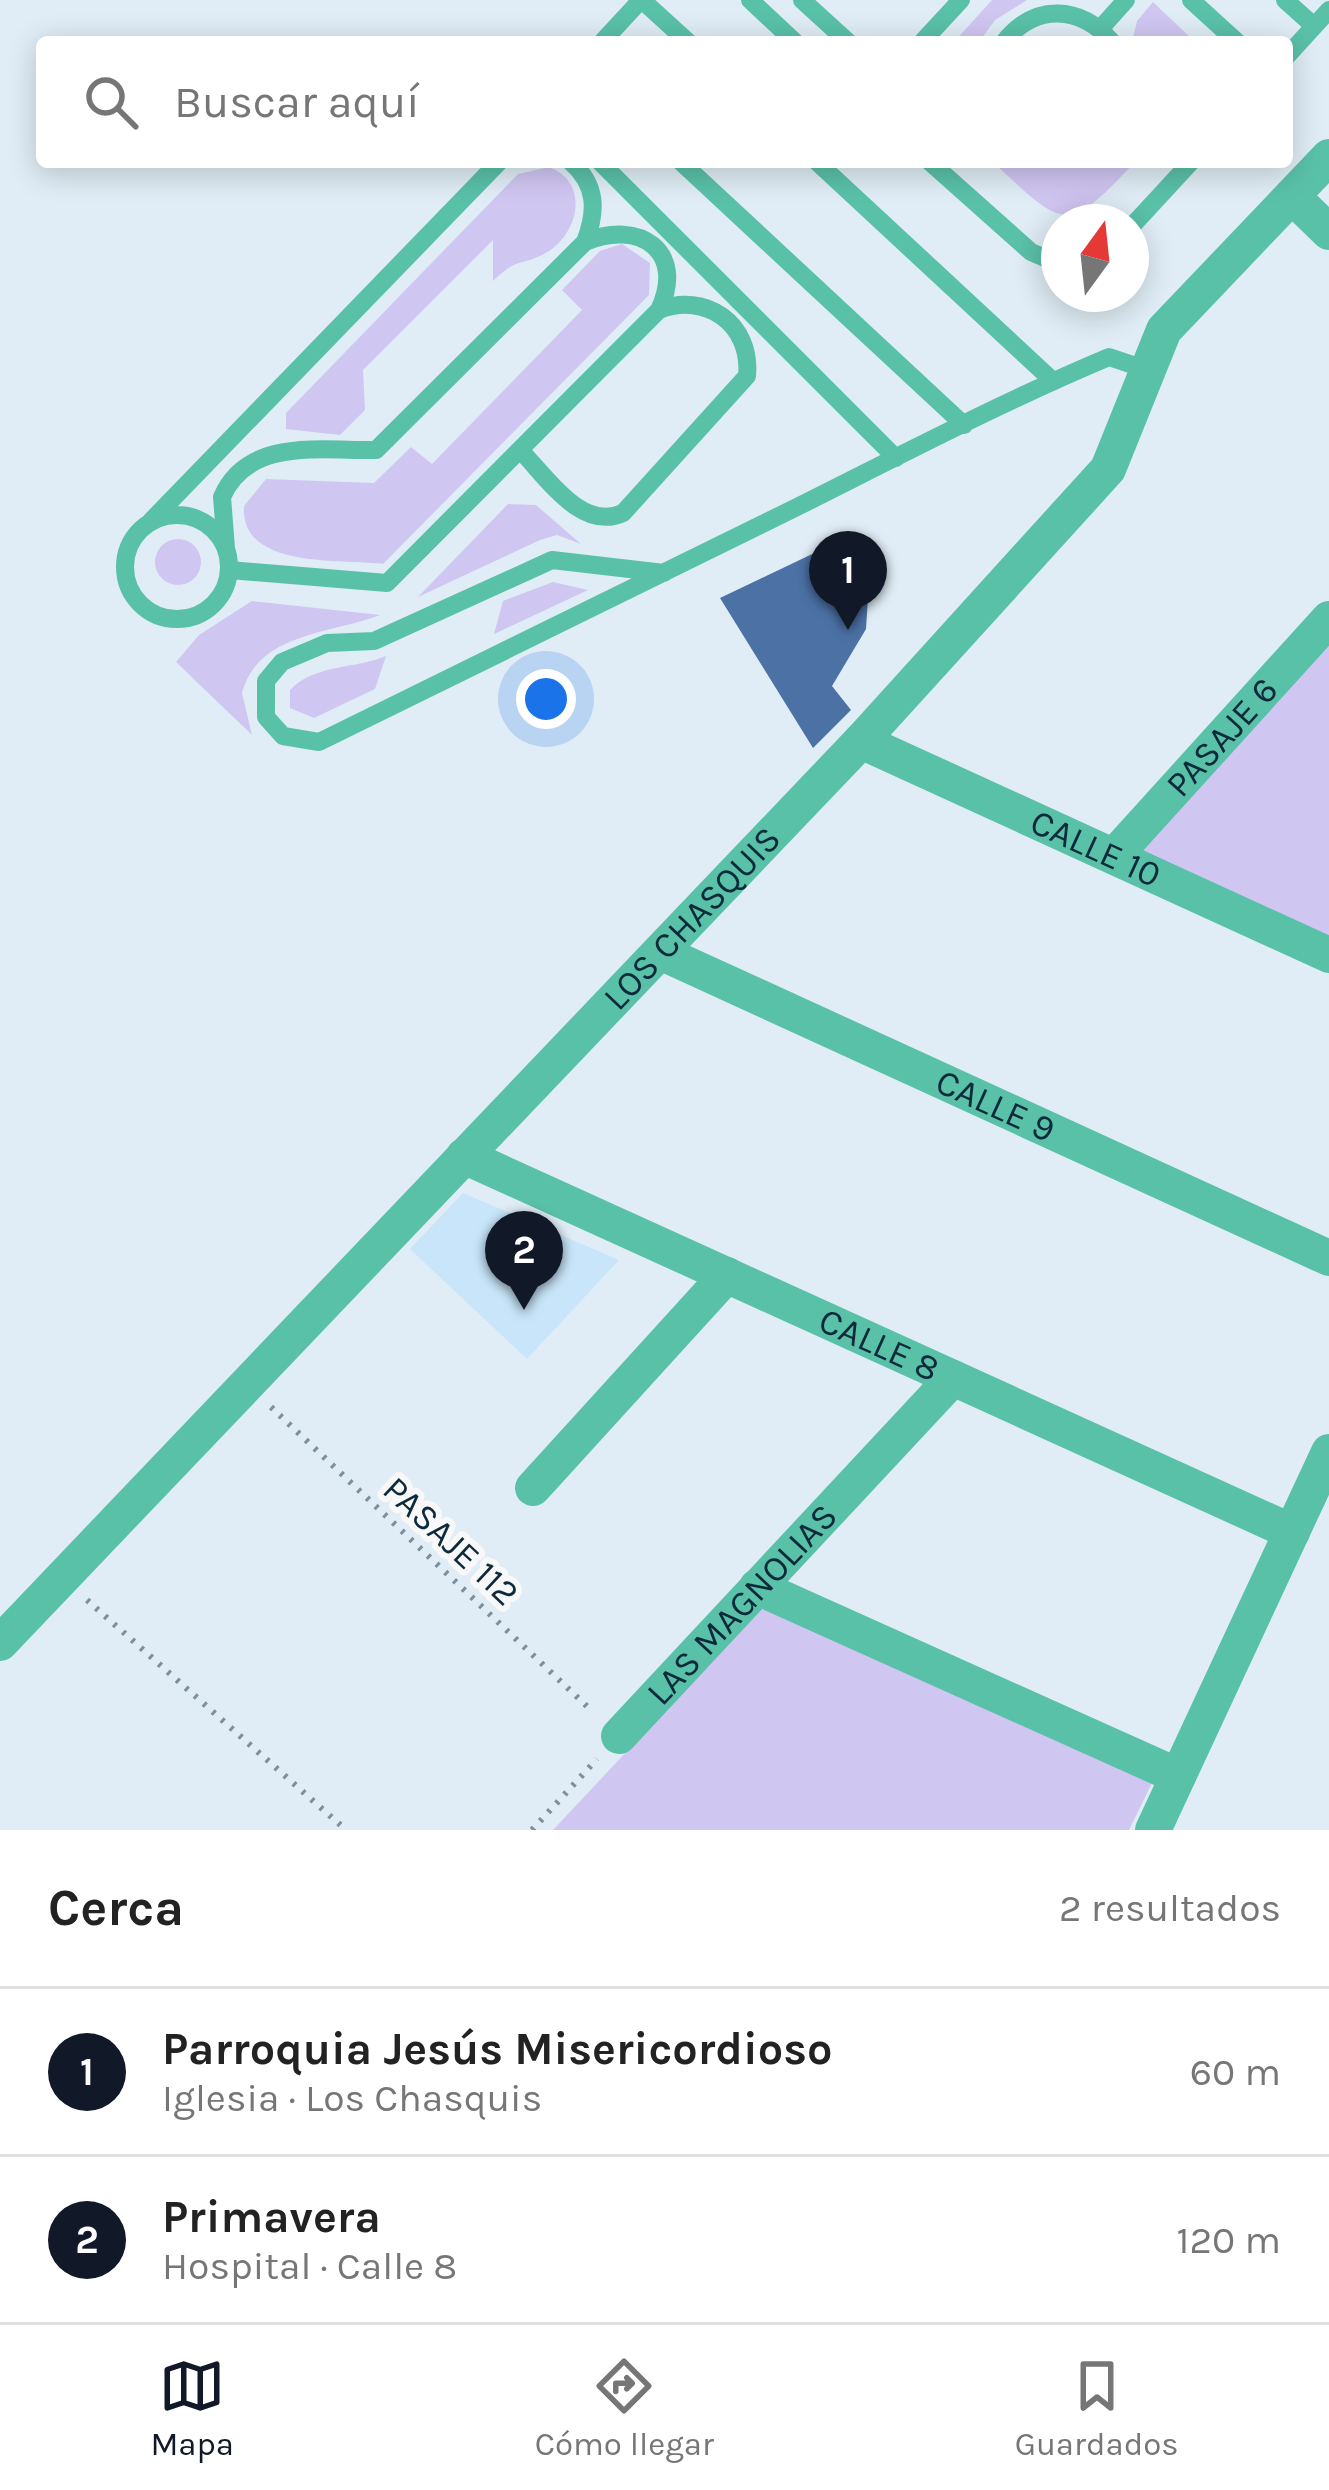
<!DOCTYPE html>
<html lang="es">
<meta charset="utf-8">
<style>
:root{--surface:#fff;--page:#f2f2f2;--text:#222;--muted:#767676;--line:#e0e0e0;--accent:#111827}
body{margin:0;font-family:Karla,sans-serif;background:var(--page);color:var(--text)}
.compass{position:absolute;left:1041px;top:204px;width:108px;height:108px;border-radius:50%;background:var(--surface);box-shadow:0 6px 30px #0003;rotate:15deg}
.you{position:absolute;left:546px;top:699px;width:42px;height:42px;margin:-30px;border:9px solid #fff;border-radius:50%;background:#1a73e8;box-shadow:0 0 0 18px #1a73e833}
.badge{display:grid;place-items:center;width:78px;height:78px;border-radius:50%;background:var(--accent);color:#fff;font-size:39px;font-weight:700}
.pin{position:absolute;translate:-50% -99px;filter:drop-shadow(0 3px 6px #0008)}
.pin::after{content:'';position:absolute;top:63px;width:42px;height:36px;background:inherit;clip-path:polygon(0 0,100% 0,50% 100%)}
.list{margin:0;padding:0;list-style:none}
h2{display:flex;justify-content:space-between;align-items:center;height:156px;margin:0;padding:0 48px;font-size:51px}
h2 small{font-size:39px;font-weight:400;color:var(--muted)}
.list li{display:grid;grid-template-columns:78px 1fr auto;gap:36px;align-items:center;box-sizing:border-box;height:168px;padding:0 48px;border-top:3px solid var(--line)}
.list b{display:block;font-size:45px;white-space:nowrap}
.list p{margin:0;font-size:39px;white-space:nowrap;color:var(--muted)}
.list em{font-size:39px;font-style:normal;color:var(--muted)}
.icon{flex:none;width:66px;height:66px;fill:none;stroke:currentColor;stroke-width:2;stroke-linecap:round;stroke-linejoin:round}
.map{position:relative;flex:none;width:1329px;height:1830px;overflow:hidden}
.search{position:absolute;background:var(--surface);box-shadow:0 6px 30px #0003;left:36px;right:36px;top:36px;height:132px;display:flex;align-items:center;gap:30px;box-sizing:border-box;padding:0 42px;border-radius:12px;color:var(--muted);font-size:45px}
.sheet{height:492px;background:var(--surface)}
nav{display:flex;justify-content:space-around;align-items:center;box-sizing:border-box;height:168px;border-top:3px solid var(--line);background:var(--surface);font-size:33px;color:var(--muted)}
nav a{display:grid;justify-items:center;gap:6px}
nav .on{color:var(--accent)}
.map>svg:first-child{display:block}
</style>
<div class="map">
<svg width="1329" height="1830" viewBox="0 0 1329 1830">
<rect width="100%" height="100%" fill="#e0edf6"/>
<path fill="#c8e5f9" d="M 463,1193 L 619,1260 L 527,1359 L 410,1249 Z"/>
<path fill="#d0c6f2" d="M 992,0 L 1027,0 L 995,20 L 979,42 L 954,42 Z
M 1153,2 L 1195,42 L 1132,42 L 1137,21 Z
M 993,162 L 1135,162 C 1066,236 1064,228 993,162 Z
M 549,167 C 592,183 578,238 542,255 C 517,267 518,257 493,281 L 493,240 L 363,370 L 365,410 L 340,435 L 286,429 L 286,413 L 518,174 Z
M 622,244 L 650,263 L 649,295 L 383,564 C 338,559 240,569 244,506 L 266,479 L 374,483 L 411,447 L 432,464 L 582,310 L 562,290 L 600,251 Z
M 508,504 L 536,505 L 581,544 L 557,535 L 540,540 L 418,597 Z
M155 562a23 23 0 1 1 46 0a23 23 0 1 1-46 0Z
M 553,582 L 588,590 L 494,634 L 503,601 Z
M 252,601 L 380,615 C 332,634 258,632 242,693 L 252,735 L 176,662 L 199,635 Z
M 1329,637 L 1329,938 L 1130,847 Z
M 386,656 L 375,689 L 314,718 L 290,708 L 290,690 C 315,664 355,669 386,656 Z
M 763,1606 L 1152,1783 L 1129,1830 L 553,1830 Z"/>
<path fill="#4b71a5" d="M 852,535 L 869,582 L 866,629 L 832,686 L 851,710 L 813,748 L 720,598 Z"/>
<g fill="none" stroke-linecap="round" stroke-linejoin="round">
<path stroke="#7b909c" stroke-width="6" stroke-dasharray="3 9" stroke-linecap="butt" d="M 271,1407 L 593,1712
M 87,1600 L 346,1830
M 532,1830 L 597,1759"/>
<path stroke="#5ac1a9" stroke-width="18" d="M 642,0 L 688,42
M 750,0 L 795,42
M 802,0 L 848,42
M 1191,0 L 1237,42
M 1285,0 L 1314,26
M 1100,29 L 1126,0
M 602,42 L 641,0
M 922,42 L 961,0
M 1004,42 C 1035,3 1080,5 1112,42
M 1287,56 L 1329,10
M 571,162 C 597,185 597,211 585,242
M 600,162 L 896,458
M 681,162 L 964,425
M 817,162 L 1053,381
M 930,162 L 1031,252 L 1059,264
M 1131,227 L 1191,162
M 520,450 C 546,476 581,532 623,513 L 747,376 C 752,323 705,292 659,310
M125 567a52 52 0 1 1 104 0a52 52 0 1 1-104 0Z
M 151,521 L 499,162
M 226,548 L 222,497 C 248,437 322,451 376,450 L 585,242 C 639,219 687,251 659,310 L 387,583 L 229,570
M 664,573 L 552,560 L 374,641 L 327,643 L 282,662 L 266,681 L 266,717 L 283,736 L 319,742 C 478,664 637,586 795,508 C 899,456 1002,402 1109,357 L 1148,370"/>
<g stroke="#5ac1a9" stroke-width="36">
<path d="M 1292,196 L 1329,232"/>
<path id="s1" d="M 861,741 L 1329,955"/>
<path id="s2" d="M 1115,855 L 1329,619"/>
<path id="s3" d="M 660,952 L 1329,1258"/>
<path id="s4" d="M 464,1156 L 1292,1532"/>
<path d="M 533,1488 L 727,1275"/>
<path d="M 757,1587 L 1178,1776"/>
<path id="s5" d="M 0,1643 L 861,741 L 1108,469 L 1164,330 L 1329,157"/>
<path id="s6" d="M 619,1736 L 953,1378"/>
<path d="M 1153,1830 L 1329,1452"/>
</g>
</g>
<g text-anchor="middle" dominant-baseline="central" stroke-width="12" stroke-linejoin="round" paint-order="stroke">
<g font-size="36" fill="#0c2a3a" stroke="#f8f8f8">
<text stroke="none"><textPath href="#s2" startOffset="159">PASAJE 6</textPath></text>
<text stroke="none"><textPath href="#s1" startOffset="258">CALLE 10</textPath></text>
<text stroke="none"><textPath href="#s5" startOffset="1002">LOS CHASQUIS</textPath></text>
<text stroke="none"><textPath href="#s3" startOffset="369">CALLE 9</textPath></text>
<text stroke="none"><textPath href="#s4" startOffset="456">CALLE 8</textPath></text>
<text transform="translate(451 1541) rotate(43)">PASAJE 112</text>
<text stroke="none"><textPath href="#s6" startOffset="180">LAS MAGNOLIAS</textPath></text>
</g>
</g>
</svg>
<svg class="compass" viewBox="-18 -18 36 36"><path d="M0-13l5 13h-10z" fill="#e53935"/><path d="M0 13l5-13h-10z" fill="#767676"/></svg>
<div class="you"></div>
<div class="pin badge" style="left:848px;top:630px">1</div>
<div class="pin badge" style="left:524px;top:1310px">2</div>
<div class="search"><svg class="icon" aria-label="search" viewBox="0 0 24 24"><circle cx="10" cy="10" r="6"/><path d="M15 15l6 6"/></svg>Buscar aquí</div>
</div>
<section class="sheet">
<h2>Cerca<small>2 resultados</small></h2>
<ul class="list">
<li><span class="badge">1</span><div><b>Parroquia Jesús Misericordioso</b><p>Iglesia · Los Chasquis</p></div><em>60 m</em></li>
<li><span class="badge">2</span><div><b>Primavera</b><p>Hospital · Calle 8</p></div><em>120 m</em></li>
</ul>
</section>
<nav>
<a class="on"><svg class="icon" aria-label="map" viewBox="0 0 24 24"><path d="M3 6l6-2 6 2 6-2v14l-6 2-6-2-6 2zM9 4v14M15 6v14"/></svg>Mapa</a>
<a><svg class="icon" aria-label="directions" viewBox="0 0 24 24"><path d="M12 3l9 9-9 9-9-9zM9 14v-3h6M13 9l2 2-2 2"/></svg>Cómo llegar</a>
<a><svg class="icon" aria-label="saved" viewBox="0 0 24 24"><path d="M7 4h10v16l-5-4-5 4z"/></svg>Guardados</a>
</nav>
